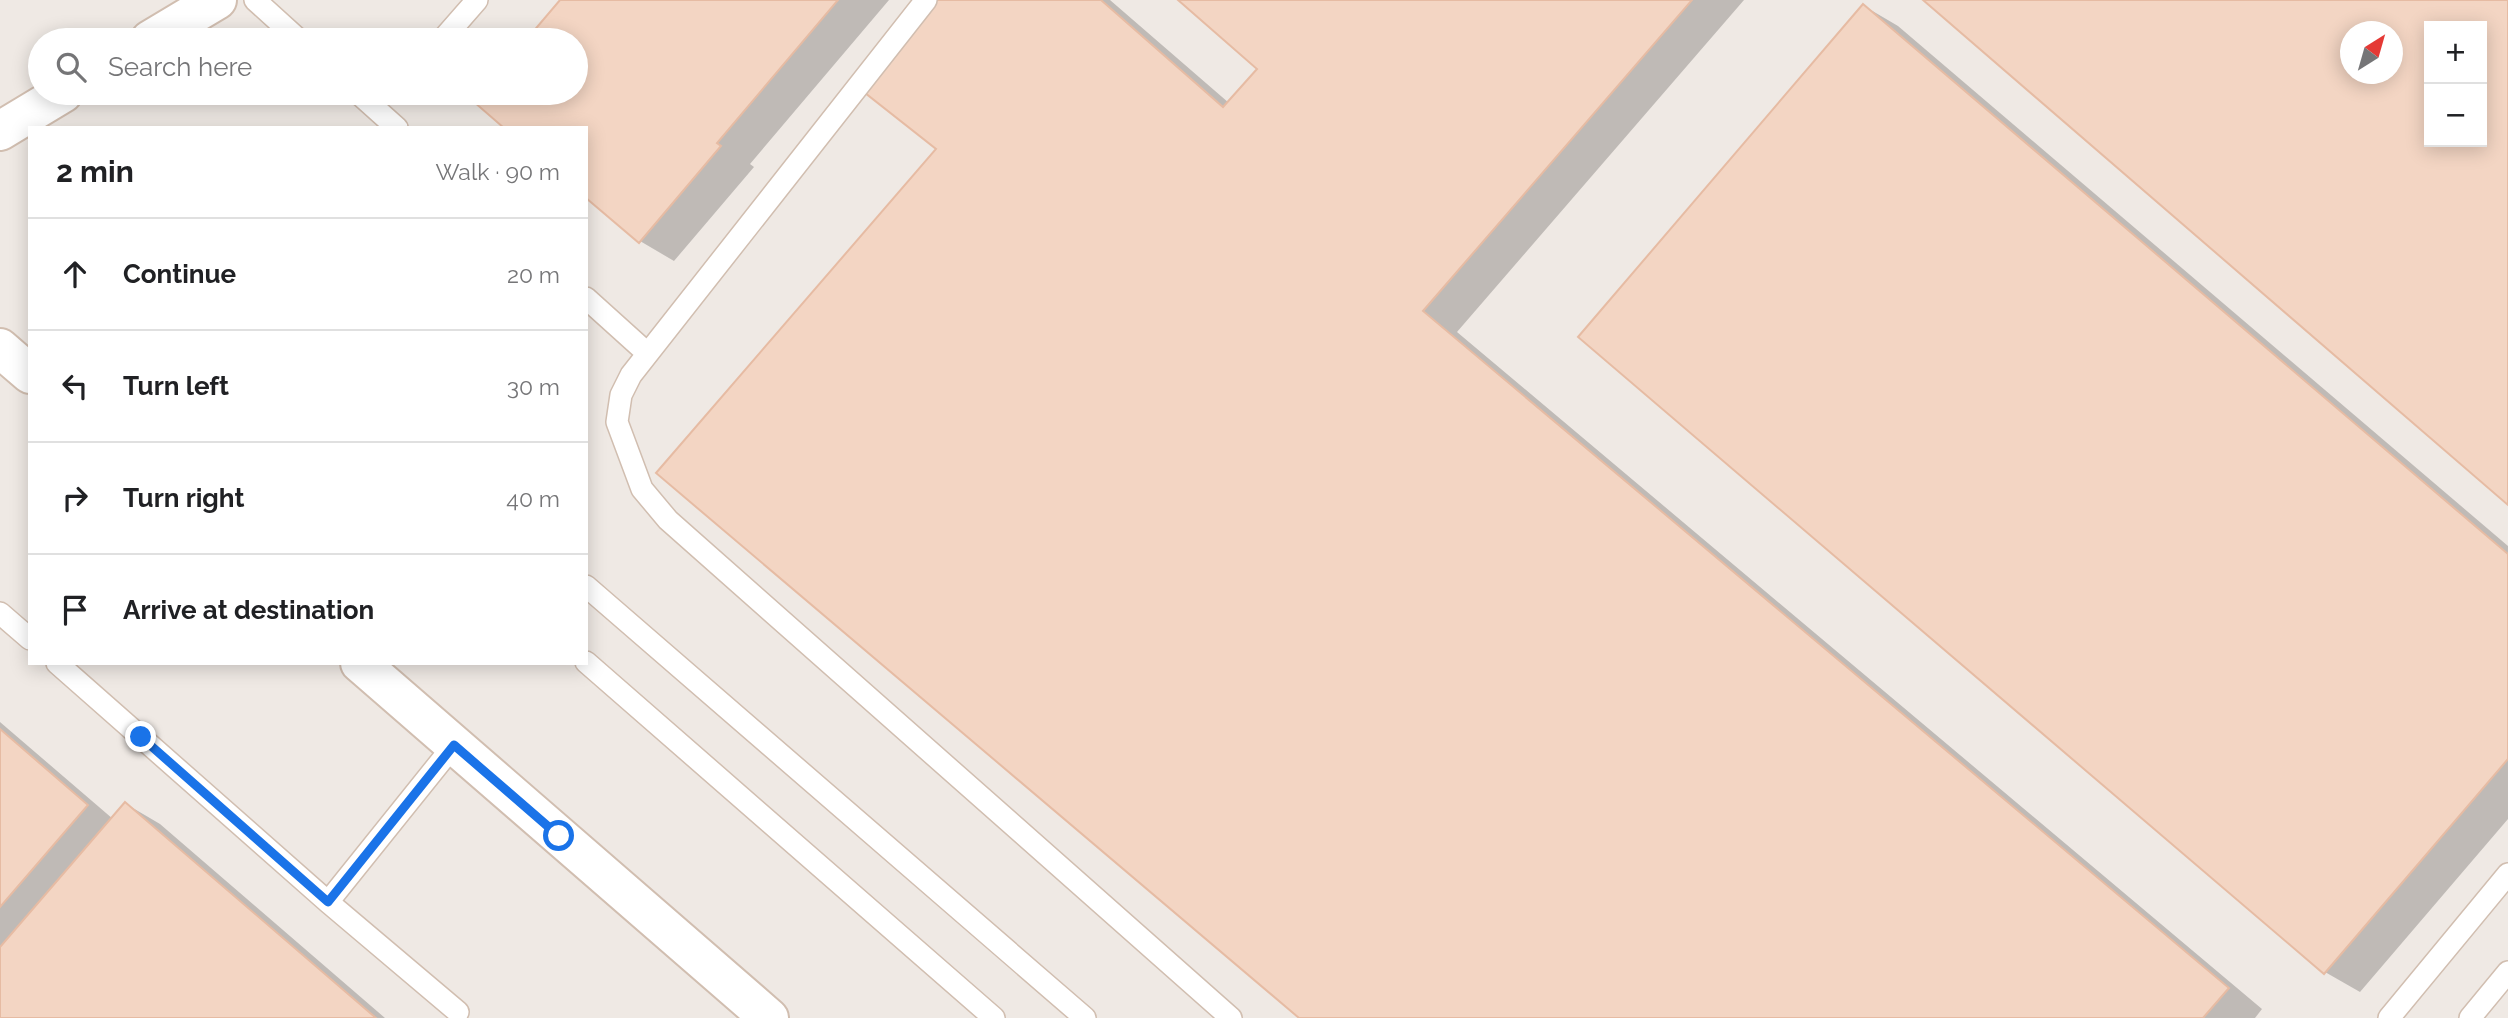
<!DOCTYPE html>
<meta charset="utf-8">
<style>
:root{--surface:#fff;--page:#f2f2f2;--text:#202124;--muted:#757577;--line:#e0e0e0}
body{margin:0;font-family:Raleway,sans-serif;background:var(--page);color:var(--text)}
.controls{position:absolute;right:21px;top:21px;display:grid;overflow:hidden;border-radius:0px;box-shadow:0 4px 18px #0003}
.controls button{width:63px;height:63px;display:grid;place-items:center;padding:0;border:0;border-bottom:2px solid var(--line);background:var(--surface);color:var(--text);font:35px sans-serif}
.compass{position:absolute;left:2340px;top:21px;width:63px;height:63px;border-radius:50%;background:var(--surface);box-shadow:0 4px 18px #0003;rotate:37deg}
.stop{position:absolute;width:21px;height:21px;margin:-16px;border:5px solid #1a73e8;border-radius:50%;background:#fff}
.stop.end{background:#1a73e8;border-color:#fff;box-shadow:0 2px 7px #0008}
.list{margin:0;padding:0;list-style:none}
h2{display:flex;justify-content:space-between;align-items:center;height:91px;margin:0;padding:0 28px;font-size:30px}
h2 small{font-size:23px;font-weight:400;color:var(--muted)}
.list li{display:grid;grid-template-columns:46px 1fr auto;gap:21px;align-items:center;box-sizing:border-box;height:112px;padding:0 28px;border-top:2px solid var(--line)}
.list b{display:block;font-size:26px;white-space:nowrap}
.list em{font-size:23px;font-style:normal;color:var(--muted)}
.icon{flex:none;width:38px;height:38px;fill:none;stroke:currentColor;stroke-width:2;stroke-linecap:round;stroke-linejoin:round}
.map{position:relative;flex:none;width:2508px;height:1018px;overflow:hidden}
.search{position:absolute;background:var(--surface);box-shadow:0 4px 18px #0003;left:28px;top:28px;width:560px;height:77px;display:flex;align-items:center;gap:18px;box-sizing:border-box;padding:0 24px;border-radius:38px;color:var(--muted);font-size:26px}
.panel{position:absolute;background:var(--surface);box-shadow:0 4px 18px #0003;left:28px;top:126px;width:560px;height:539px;border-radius:0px}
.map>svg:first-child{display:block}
</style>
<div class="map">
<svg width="2508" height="1018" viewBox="0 0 2508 1018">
<rect width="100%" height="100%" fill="#fdf6ec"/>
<path fill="#efe9e4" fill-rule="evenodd" d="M 0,0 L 2508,0 L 2508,1018 L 0,1018 ZM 2429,26 L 2482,26 L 2482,142 L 2429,142 ZM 2350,32 L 2392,32 L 2392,74 L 2350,74 ZM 40,40 L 576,40 L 576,93 L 40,93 ZM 30,128 L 586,128 L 586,663 L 30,663 Z"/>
<path fill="#0003" fill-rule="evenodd" d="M 563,0 L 889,0 L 750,164 L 754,167 L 674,261 L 640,241 L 586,128 L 476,102 L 484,93 L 576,93 L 576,40 L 528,40 Z
M 928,0 L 1110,0 L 1229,103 L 1259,69 L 1180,0 L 1744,0 L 1457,332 L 2262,1009 L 2255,1018 L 1302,1018 L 938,149 Z
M 1925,0 L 2508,0 L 2508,503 ZM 2429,26 L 2482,26 L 2482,142 L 2429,142 ZM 2350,32 L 2392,32 L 2392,74 L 2350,74 Z
M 1864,6 L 1898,26 L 2508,546 L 2508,819 L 2360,992 L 2325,972 Z
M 0,722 L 113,819 L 126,804 L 160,824 L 385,1018 L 0,1018 Z"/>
<path fill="#f3d5c3" stroke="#e6bba3" stroke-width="2" fill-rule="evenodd" d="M 560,0 L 838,0 L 717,143 L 721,146 L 639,243 L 586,198 L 586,128 L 504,128 L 474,102 L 482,93 L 576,93 L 576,40 L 526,40 Z
M 926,0 L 1101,0 L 1223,107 L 1257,69 L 1178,0 L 1692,0 L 1423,311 L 2229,988 L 2203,1018 L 1299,1018 L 656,473 L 936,149 L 855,85 Z
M 1923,0 L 2508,0 L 2508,505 ZM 2429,26 L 2482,26 L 2482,142 L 2429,142 ZM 2350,32 L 2392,32 L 2392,74 L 2350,74 Z
M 1863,4 L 2508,554 L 2508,759 L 2324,974 L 1578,337 Z
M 0,729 L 88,805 L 0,907 Z
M 125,802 L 376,1018 L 0,1018 L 0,947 Z"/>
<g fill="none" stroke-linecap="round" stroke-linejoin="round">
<defs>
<path id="service" d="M 255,0 L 299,40
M 926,0 L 631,375 L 621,395 L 617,422 L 642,489 L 668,520 L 1231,1018
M 443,39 L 477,0
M 358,93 L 397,128
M 586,298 L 647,353
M 586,586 L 1085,1018
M 0,613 L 30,639
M 586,662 L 994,1018
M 57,663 L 328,902 L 458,1012
M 328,902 L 454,745
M 2389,1018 L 2508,874
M 2470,1018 L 2508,972"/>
<path id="minor" d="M 150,40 L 217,0
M 0,131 L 63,93
M 0,348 L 30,374
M 360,663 L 769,1018"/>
</defs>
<use href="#service" stroke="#d1beb0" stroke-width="24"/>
<use href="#minor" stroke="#d1beb0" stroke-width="42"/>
<use href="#service" stroke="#fff" stroke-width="21"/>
<use href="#minor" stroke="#fff" stroke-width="38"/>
</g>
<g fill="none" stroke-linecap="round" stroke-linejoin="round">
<path stroke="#1a73e8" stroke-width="9" d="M 141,737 L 328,902 L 454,745 L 559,836"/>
</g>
</svg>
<div class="controls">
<button>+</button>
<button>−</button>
</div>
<svg class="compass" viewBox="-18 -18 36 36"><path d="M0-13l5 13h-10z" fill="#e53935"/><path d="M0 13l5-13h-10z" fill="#757577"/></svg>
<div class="stop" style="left:559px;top:836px"></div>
<div class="stop end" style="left:141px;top:737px"></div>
<div class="search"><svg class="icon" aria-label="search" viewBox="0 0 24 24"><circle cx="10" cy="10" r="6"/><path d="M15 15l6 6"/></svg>Search here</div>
<section class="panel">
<h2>2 min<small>Walk · 90 m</small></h2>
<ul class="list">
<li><svg class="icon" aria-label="ahead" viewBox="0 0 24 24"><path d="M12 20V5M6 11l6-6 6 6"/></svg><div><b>Continue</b></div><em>20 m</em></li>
<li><svg class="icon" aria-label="left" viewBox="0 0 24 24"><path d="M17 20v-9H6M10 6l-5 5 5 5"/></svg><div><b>Turn left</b></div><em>30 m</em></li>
<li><svg class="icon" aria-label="right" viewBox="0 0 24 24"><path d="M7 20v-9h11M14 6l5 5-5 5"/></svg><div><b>Turn right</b></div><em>40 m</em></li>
<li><svg class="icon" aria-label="arrive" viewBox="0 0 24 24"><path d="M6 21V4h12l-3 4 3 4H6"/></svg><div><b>Arrive at destination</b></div></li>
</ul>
</section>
</div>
